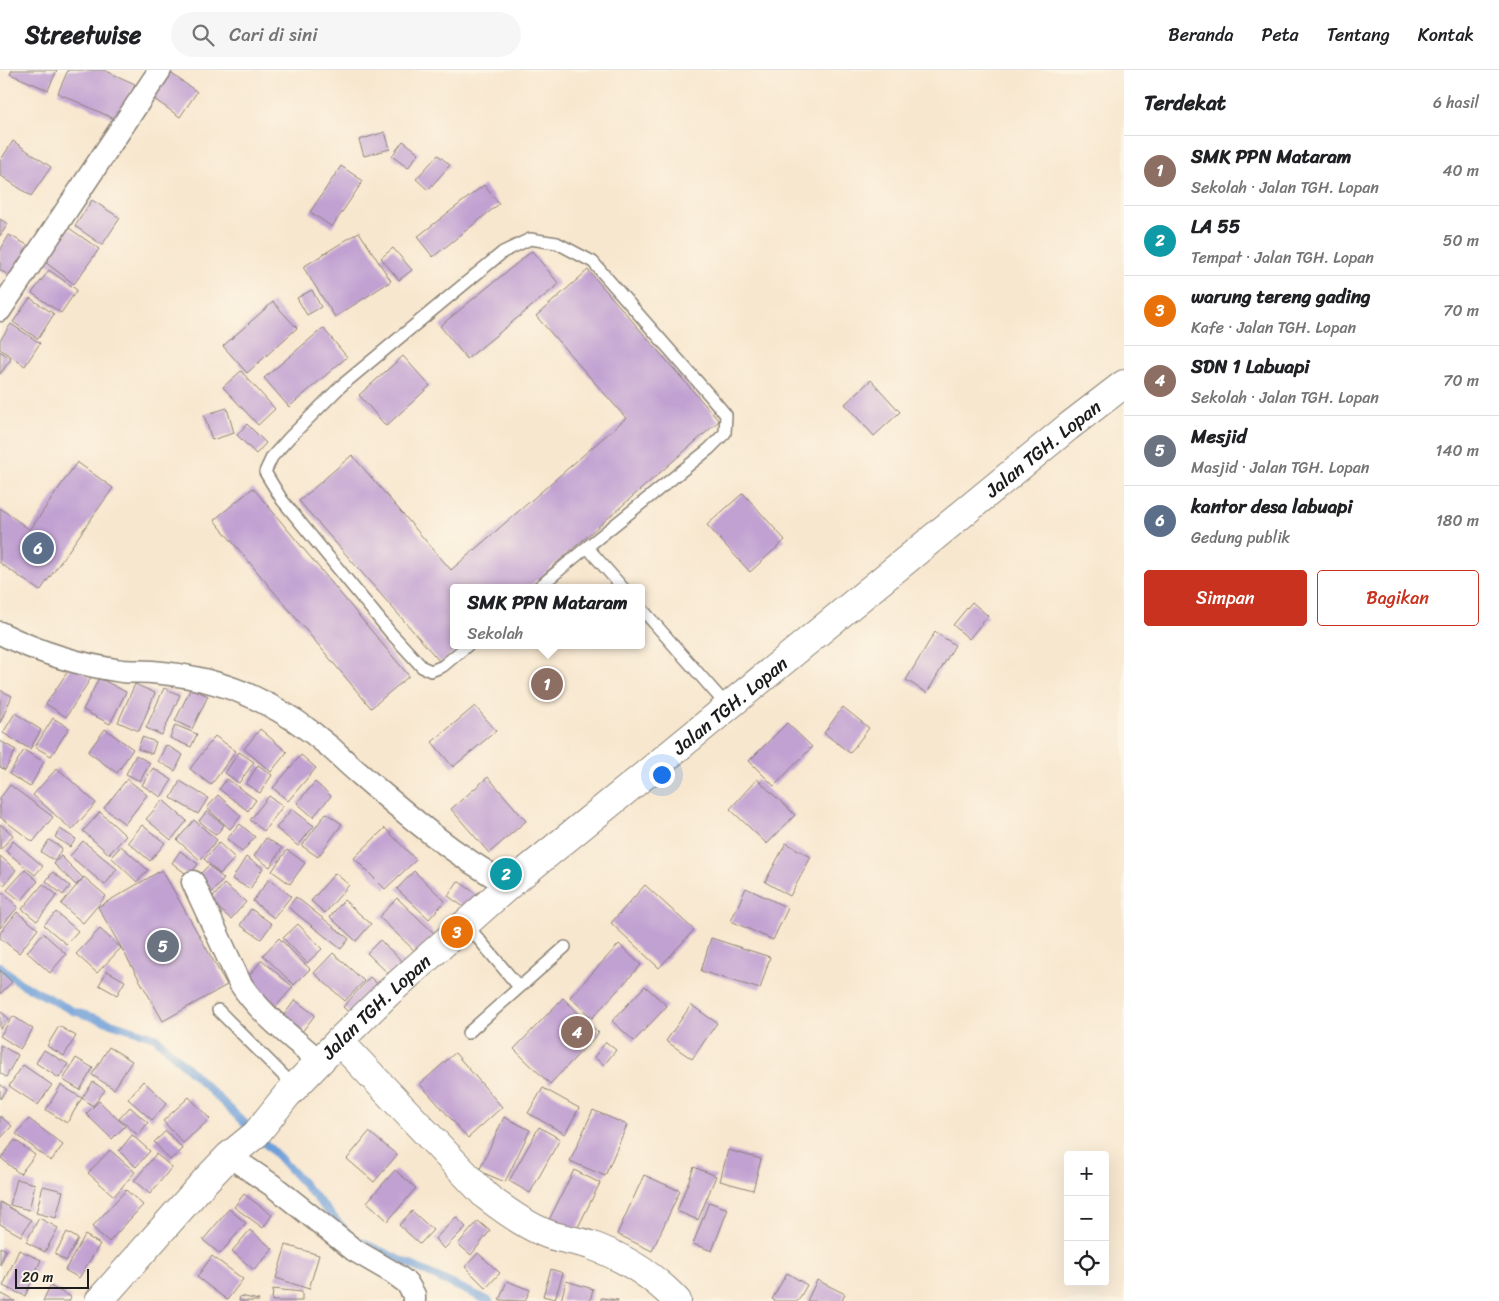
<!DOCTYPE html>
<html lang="id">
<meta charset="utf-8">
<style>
:root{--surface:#fff;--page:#f6f6f6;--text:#202124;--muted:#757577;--line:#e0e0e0;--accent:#c8321e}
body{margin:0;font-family:Sriracha,sans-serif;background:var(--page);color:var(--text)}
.controls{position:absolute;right:15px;bottom:15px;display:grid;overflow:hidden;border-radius:5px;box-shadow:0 5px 20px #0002}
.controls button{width:45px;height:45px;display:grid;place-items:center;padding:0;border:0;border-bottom:1px solid var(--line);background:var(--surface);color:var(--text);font:25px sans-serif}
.scale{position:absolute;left:15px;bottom:12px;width:74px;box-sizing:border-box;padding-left:5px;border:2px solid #1c1c1c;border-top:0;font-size:14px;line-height:18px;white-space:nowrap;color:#1c1c1c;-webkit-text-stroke:4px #fcf5e5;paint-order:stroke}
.you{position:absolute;left:661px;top:704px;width:18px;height:18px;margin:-12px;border:4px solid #fff;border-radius:50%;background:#1a73e8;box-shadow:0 0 0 8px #1a73e833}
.badge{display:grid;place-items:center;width:32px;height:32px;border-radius:50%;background:var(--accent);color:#fff;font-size:16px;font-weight:700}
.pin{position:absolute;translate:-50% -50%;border:2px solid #fff;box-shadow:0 1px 5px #0006}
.popup{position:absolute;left:450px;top:514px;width:195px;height:65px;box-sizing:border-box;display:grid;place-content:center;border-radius:5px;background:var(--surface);filter:drop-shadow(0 1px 4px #0005);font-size:16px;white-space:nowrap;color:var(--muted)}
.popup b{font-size:19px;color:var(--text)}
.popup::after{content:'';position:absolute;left:50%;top:100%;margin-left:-10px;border:10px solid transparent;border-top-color:var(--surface)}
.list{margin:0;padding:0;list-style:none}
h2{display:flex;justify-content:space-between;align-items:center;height:65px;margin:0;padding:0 20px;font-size:21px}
h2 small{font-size:16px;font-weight:400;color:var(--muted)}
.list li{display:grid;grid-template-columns:32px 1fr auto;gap:15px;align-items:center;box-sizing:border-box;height:70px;padding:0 20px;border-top:1px solid var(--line)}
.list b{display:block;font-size:19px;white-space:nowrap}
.list p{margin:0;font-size:16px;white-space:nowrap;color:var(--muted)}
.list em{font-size:16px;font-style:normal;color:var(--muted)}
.actions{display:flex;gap:10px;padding:15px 20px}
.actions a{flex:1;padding:11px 0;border:1px solid var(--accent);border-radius:5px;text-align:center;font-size:18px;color:var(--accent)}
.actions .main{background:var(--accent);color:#fff}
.icon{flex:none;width:28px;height:28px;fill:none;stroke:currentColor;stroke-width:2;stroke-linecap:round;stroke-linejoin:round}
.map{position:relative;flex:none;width:1124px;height:1231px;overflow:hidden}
header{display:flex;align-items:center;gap:30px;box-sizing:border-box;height:70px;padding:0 25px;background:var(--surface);border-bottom:1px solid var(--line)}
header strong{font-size:24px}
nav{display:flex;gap:28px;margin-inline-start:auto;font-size:18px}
.search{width:350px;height:45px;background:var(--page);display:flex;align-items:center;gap:12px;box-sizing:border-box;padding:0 18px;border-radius:28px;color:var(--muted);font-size:19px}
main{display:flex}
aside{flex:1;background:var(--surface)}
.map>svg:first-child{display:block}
</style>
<header>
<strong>Streetwise</strong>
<div class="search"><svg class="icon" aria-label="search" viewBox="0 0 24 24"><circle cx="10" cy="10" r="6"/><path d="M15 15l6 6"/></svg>Cari di sini</div>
<nav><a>Beranda</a><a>Peta</a><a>Tentang</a><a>Kontak</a></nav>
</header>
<main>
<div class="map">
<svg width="1124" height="1231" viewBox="0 0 1124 1231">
<rect width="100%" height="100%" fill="#fcf5e5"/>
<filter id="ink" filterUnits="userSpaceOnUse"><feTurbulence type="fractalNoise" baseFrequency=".02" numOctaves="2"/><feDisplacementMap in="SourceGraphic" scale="10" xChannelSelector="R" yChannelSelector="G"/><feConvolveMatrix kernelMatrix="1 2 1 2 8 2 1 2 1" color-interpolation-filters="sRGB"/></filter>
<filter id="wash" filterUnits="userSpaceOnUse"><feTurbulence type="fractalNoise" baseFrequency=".0096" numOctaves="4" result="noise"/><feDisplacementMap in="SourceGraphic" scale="20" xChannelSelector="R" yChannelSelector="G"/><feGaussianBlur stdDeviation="1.12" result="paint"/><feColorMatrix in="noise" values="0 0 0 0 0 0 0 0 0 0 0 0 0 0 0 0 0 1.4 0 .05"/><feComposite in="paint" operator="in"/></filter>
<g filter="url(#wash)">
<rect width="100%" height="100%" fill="#f8e7cf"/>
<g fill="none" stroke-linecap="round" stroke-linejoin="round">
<path stroke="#6e9fd8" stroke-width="8" d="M 0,896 L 20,913 L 73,941 L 155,967 L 229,1038 L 279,1087 L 346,1161
M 357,1170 L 489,1231"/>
</g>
<g id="blocks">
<path fill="#c1a0d2" d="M 12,0 L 57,0 L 48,20 L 10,4 Z
M 68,0 L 104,0 L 135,14 L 119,51 L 58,23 Z
M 169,2 L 197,22 L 180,47 L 151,27 Z
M 385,62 L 390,79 L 364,86 L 359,70 Z
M 13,71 L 51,97 L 31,126 L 0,105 L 0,91 Z
M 403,71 L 419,83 L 408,98 L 392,86 Z
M 438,85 L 450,95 L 428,120 L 416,109 Z
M 341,96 L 363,111 L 332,157 L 310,142 Z
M 484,115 L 499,134 L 433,187 L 417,167 Z
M 92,130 L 120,148 L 102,175 L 75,156 Z
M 0,149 L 8,154 L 0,166 Z
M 69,158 L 99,179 L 74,214 L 45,192 Z
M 359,162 L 391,211 L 335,247 L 303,197 Z
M 9,165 L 31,177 L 13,208 L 0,200 L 0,181 Z
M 393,178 L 412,200 L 399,210 L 381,188 Z
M 532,181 L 559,214 L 467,289 L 440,256 Z
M 49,200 L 77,220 L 61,243 L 32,223 Z
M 588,200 L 719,351 L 528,518 L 453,518 L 453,575 L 461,575 L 441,593 L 299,431 L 352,385 L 451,500 L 626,348 L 536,246 Z
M 312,220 L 321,237 L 307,245 L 297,228 Z
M 30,228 L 54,244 L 38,269 L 13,252 Z
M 273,232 L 297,258 L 247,303 L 223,276 Z
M 11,254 L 40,273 L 25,296 L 0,279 L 0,270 Z
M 323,258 L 347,287 L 289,337 L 264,308 Z
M 0,281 L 11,289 L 0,304 Z
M 403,286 L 430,316 L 386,356 L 359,325 Z
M 241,301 L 275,339 L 258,355 L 223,317 Z
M 871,310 L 900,342 L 874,366 L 845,334 Z
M 227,338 L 234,363 L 212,370 L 204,345 Z
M 247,354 L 266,373 L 256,384 L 237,365 Z
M 77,392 L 113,418 L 40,521 L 0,493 L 0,438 L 30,460 Z
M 253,418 L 409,606 L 371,638 L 214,450 Z
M 743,423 L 785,470 L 750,502 L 707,455 Z
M 972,532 L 988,546 L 969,569 L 953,555 Z
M 935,562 L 955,575 L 927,623 L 906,610 Z
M 72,595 L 91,608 L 66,647 L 46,634 Z
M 99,608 L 126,622 L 110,654 L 83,640 Z
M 135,614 L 155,623 L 139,661 L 118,652 Z
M 164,618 L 180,625 L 162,665 L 146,658 Z
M 191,618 L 208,626 L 192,659 L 175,651 Z
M 0,620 L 12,626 L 0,653 Z
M 475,636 L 496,661 L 453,697 L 432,672 Z
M 843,637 L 869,658 L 850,683 L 824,663 Z
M 15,643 L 41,660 L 30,679 L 3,663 Z
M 53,648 L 69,658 L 51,686 L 35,677 Z
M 787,653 L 812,677 L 774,716 L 749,691 Z
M 175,655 L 197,664 L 191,677 L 170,668 Z
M 105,659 L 133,679 L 117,703 L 88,682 Z
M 260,659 L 287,682 L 271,702 L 244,679 Z
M 215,666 L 236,681 L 211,715 L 190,699 Z
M 142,667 L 156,672 L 152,684 L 138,679 Z
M 0,671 L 16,680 L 5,700 L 0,697 Z
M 166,675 L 183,685 L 175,701 L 158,691 Z
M 24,680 L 44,692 L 30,717 L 9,704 Z
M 239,682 L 254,692 L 239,713 L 225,703 Z
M 136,685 L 150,693 L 140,711 L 126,704 Z
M 301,685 L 316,698 L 288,731 L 273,718 Z
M 258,695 L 272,705 L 260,723 L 246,714 Z
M 57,698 L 96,733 L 72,760 L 33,725 Z
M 153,698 L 172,710 L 161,727 L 142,715 Z
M 488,707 L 526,751 L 489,783 L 451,739 Z
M 127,709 L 147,725 L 125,754 L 104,738 Z
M 227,709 L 256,730 L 248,741 L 219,719 Z
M 757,709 L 795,745 L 767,774 L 730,739 Z
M 180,711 L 208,728 L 198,744 L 171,728 Z
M 315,712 L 331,726 L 313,747 L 297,733 Z
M 10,715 L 53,747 L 33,772 L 0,747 L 0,728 Z
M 218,725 L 241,746 L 230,759 L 207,738 Z
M 269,726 L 283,736 L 264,761 L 250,750 Z
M 163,730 L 187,751 L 171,770 L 146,749 Z
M 292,739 L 314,756 L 298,776 L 276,758 Z
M 207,741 L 224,755 L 216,765 L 199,751 Z
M 100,742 L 126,766 L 109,784 L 83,761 Z
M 326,743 L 342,754 L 318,787 L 302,776 Z
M 194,750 L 217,770 L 200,790 L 177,770 Z
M 0,754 L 13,765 L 0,780 Z
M 240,754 L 255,767 L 242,782 L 227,769 Z
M 142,755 L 165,773 L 150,791 L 128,772 Z
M 385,758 L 416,790 L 385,819 L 354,788 Z
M 60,759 L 76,769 L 70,777 L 55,767 Z
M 266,768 L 282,778 L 270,797 L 254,786 Z
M 49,770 L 62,778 L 55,791 L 41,782 Z
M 13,771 L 43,796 L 35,805 L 6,781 Z
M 83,771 L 117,799 L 105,815 L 70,786 Z
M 219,773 L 235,788 L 220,804 L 204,789 Z
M 786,773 L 811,787 L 790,826 L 765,812 Z
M 121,776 L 148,800 L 137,812 L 111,787 Z
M 287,780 L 305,793 L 290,814 L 272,801 Z
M 180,781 L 198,794 L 189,806 L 172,793 Z
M 0,786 L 16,800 L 4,815 L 0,812 Z
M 61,786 L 83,808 L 76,815 L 54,794 Z
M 246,787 L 263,798 L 250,819 L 232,809 Z
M 209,795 L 224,809 L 209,825 L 194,810 Z
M 25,800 L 38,811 L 21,831 L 7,820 Z
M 162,800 L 227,915 L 163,951 L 98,837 Z
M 414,801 L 445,831 L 429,849 L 397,819 Z
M 53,802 L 70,816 L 63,825 L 46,811 Z
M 335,803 L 349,815 L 325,843 L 311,831 Z
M 84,807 L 106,826 L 83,853 L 61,834 Z
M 269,809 L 291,826 L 274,848 L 253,831 Z
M 458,811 L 478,825 L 468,840 L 448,826 Z
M 43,814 L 57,825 L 37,851 L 22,839 Z
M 224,814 L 246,832 L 231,849 L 210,831 Z
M 645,815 L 694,860 L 659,898 L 611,853 Z
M 746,818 L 788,838 L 773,870 L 731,851 Z
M 2,822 L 18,837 L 0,858 L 0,824 Z
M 296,827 L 349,869 L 341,879 L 288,837 Z
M 397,828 L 435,864 L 417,883 L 379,847 Z
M 344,830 L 371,854 L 356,871 L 330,847 Z
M 251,839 L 272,854 L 261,869 L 240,855 Z
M 17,842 L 38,859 L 19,883 L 0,868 L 0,863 Z
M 56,842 L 78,861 L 66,874 L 44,855 Z
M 298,854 L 322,879 L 307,893 L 283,868 Z
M 100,859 L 121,878 L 97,903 L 76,884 Z
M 43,863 L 66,884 L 50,903 L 27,882 Z
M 279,868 L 310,899 L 294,915 L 263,885 Z
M 711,868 L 770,887 L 760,919 L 701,901 Z
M 380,870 L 408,897 L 395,910 L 367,883 Z
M 619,874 L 641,895 L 592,948 L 570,927 Z
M 333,883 L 364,911 L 345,931 L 314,903 Z
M 262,890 L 293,917 L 273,940 L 242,914 Z
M 0,900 L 12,912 L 0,924 Z
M 107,901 L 125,911 L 117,925 L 99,915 Z
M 370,907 L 385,921 L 358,951 L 343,937 Z
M 645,916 L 667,936 L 634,971 L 612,951 Z
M 563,928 L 599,963 L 550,1014 L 514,979 Z
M 295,930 L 315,945 L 297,968 L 278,953 Z
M 691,935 L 717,953 L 692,989 L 666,971 Z
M 0,941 L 9,949 L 0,959 Z
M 13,946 L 33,959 L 20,979 L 0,966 Z
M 59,956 L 76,966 L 64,986 L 47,976 Z
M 606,972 L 616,980 L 604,995 L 594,987 Z
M 0,975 L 18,985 L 6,1007 L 0,1003 Z
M 109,977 L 132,991 L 114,1019 L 92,1005 Z
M 44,980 L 68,994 L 59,1008 L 36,993 Z
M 455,983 L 502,1037 L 468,1068 L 420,1014 Z
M 76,988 L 93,998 L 80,1020 L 63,1010 Z
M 23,995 L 52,1015 L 38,1035 L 9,1016 Z
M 143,1011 L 167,1033 L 152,1050 L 128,1029 Z
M 93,1012 L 105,1020 L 93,1036 L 82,1028 L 67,1053 L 46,1040 L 61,1015 L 82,1028 Z
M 0,1014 L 7,1020 L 0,1029 Z
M 543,1018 L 579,1038 L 565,1064 L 528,1043 Z
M 189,1027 L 210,1049 L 183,1073 L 163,1051 Z
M 99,1031 L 125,1056 L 112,1069 L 86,1044 Z
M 130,1037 L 148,1053 L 138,1065 L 119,1049 Z
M 593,1040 L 627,1055 L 605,1106 L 570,1091 Z
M 0,1046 L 12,1056 L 0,1069 Z
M 504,1047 L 530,1060 L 505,1112 L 479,1101 Z
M 29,1049 L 63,1075 L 51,1091 L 16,1064 Z
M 539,1057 L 560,1069 L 530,1123 L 509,1111 Z
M 166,1061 L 183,1079 L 170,1090 L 154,1072 Z
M 369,1062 L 397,1085 L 374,1112 L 347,1089 Z
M 132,1065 L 150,1081 L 136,1097 L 119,1081 Z
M 15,1070 L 35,1085 L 20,1104 L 1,1088 Z
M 110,1080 L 135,1102 L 114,1126 L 88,1103 Z
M 728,1080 L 761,1089 L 753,1120 L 720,1111 Z
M 156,1084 L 172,1097 L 150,1124 L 134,1111 Z
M 694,1097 L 716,1106 L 698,1150 L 677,1141 Z
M 395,1100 L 416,1118 L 388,1151 L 367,1132 Z
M 574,1100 L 600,1113 L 575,1163 L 549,1150 Z
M 644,1105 L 680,1121 L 652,1181 L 617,1164 Z
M 17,1109 L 35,1114 L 29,1140 L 10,1135 Z
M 43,1116 L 63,1121 L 56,1148 L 36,1143 Z
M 126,1120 L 143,1135 L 109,1172 L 92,1157 Z
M 244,1124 L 272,1145 L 263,1158 L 234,1137 Z
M 0,1132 L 31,1150 L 21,1166 L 0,1154 Z
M 709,1132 L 728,1139 L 712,1181 L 693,1174 Z
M 229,1139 L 246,1153 L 220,1184 L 203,1170 Z
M 412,1141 L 433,1160 L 420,1174 L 399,1155 Z
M 456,1147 L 466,1157 L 444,1179 L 435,1169 Z
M 39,1148 L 58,1158 L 45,1182 L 26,1172 Z
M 478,1151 L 490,1161 L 471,1185 L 458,1174 Z
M 250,1160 L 273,1179 L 254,1200 L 232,1181 Z
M 67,1162 L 78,1169 L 66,1191 L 55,1184 Z
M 85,1165 L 100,1174 L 79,1208 L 65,1200 Z
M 286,1175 L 319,1185 L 309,1219 L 276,1208 Z
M 0,1177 L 6,1180 L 0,1195 Z
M 19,1180 L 41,1190 L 25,1226 L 3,1216 Z
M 478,1183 L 500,1203 L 486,1218 L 465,1197 Z
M 212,1186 L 243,1209 L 227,1230 L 197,1207 Z
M 551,1199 L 563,1203 L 555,1229 L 543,1226 Z
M 787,1203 L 807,1215 L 798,1231 L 775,1231 L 772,1229 Z
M 817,1210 L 845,1224 L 842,1231 L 807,1231 Z
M 507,1211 L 530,1220 L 525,1231 L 499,1230 Z
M 566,1211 L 593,1219 L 590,1231 L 561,1231 Z
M 50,1216 L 71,1227 L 69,1231 L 43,1231 Z
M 273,1219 L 302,1222 L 302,1231 L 272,1231 Z
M 0,1223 L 15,1231 L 0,1231 Z
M 240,1226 L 259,1230 L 259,1231 L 239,1231 Z
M 601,1228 L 618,1230 L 618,1231 L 601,1231 Z"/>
</g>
</g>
<g filter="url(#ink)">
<use href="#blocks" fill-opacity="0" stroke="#8a8276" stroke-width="1"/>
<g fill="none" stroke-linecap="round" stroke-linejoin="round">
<defs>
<path id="lane" d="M 538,518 L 587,477 L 623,518
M 641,538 L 728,637
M 468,575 L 443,596 L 431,601 L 422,597 L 390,562 L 282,430 L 265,402 L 272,387 L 289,368 L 341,316 L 503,182 L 530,169 L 557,173 L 593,192 L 711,327 L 726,345 L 725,363 L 709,379 L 587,477
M 466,854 L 519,917
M 218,940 L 295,1017
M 468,963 L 565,877"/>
<path id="street" d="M 0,240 L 160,0
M 0,563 C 38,582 80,595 122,601 C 132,602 142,601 152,602 C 190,605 228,614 261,631 C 286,643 309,659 330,677 C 340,686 350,696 361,705 C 407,745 455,786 509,815
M 193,812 L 240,913 C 260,944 292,967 319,991
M 229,1086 L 272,1115 L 354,1180 L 392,1202 L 407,1213 L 414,1225 L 414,1231"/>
<path id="secondary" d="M 339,971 L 486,1126 C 504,1140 523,1154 545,1163 C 559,1169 575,1170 590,1175 C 623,1187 653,1205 677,1231"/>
<g id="highway">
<path id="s1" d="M 99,1231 L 205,1111 L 229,1086 L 256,1064 L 287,1025 L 339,971 L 388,923 L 509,815 L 646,704 L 1068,357 L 1124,314"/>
</g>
</defs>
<use href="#lane" stroke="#8a8276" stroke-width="14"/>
<use href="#street" stroke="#8a8276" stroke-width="25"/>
<use href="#secondary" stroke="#8a8276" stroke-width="30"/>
<use href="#highway" stroke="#8a8276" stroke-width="30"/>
<use href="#lane" stroke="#fff" stroke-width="11"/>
<use href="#street" stroke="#fff" stroke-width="22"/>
<use href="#secondary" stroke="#fff" stroke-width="28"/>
<use href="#highway" stroke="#fff" stroke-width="28"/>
</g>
</g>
<g text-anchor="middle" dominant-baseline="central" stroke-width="4" stroke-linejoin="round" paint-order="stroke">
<g font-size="19" fill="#1c1c1c" stroke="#fcf5e5">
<text stroke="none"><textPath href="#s1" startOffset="1275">Jalan TGH. Lopan</textPath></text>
<text stroke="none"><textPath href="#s1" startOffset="870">Jalan TGH. Lopan</textPath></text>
<text stroke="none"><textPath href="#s1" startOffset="405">Jalan TGH. Lopan</textPath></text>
</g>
</g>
</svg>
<div class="controls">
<button>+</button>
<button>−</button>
<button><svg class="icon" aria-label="locate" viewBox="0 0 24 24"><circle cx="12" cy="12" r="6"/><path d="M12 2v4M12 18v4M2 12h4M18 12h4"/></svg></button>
</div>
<div class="scale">20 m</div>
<div class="you"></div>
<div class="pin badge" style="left:547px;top:614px;background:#8d6e63">1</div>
<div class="popup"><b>SMK PPN Mataram</b>Sekolah</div>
<div class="pin badge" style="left:506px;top:804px;background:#0f9aa8">2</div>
<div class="pin badge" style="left:457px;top:862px;background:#e8710a">3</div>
<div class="pin badge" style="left:577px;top:962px;background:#8d6e63">4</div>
<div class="pin badge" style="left:163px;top:876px;background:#6b7280">5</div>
<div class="pin badge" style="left:38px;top:478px;background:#5c6f8a">6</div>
</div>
<aside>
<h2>Terdekat<small>6 hasil</small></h2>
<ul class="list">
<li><span class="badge" style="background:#8d6e63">1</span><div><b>SMK PPN Mataram</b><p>Sekolah · Jalan TGH. Lopan</p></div><em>40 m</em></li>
<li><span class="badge" style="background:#0f9aa8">2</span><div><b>LA 55</b><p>Tempat · Jalan TGH. Lopan</p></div><em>50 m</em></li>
<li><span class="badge" style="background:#e8710a">3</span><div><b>warung tereng gading</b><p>Kafe · Jalan TGH. Lopan</p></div><em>70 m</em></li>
<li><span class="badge" style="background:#8d6e63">4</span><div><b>SDN 1 Labuapi</b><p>Sekolah · Jalan TGH. Lopan</p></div><em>70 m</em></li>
<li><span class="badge" style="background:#6b7280">5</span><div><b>Mesjid</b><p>Masjid · Jalan TGH. Lopan</p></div><em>140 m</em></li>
<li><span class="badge" style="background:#5c6f8a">6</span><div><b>kantor desa labuapi</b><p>Gedung publik</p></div><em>180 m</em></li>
</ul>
<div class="actions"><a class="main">Simpan</a><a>Bagikan</a></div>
</aside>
</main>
